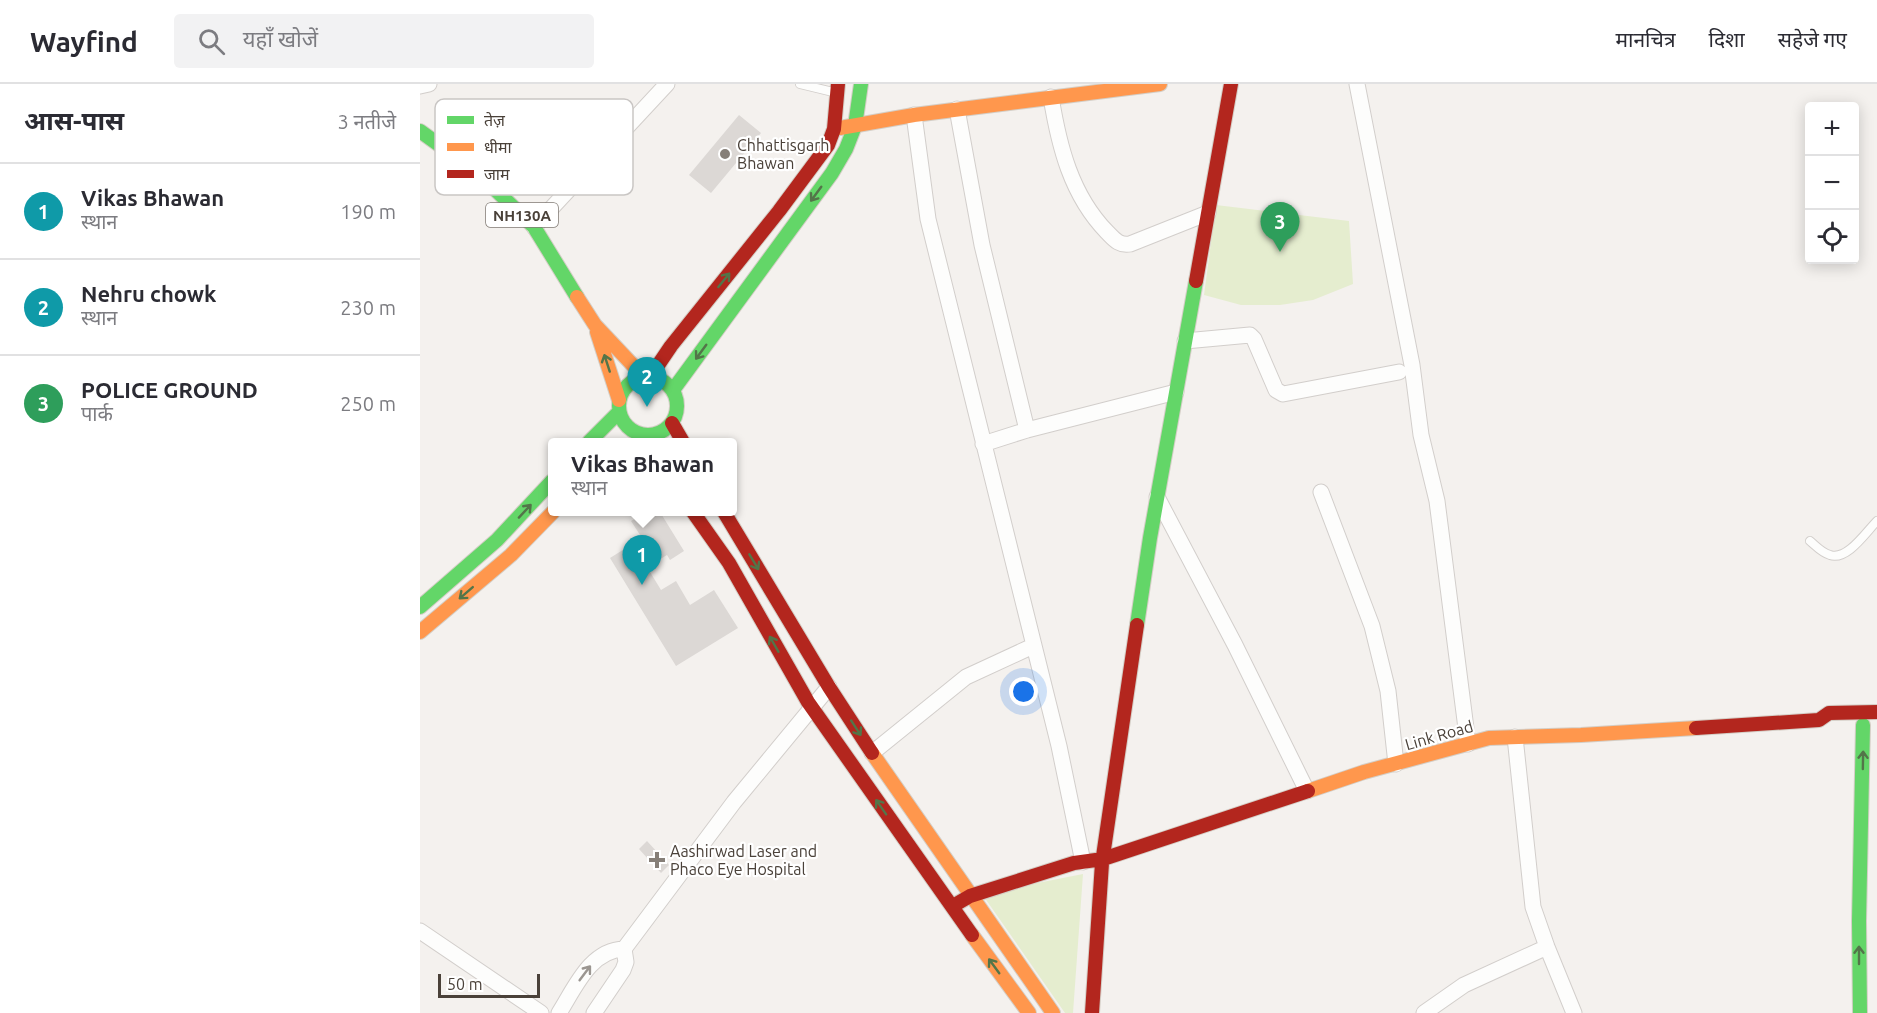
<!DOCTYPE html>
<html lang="hi">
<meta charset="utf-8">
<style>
:root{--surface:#fff;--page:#f2f2f3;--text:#2b2b33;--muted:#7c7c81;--line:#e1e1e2;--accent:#867f78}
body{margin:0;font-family:Ubuntu,"Noto Sans Devanagari",sans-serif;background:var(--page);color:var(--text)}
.controls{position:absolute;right:18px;top:18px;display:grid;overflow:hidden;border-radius:6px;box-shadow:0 3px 15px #0003}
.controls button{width:54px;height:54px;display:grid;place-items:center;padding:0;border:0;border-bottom:2px solid var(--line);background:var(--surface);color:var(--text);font:30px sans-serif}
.scale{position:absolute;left:18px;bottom:15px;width:102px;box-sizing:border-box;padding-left:6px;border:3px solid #4a4139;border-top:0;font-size:16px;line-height:21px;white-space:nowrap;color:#4a4139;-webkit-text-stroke:4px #fff;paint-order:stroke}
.you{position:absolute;left:604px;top:608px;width:21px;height:21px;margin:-15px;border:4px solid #fff;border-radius:50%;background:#1a73e8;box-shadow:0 0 0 9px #1a73e833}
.badge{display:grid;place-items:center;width:39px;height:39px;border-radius:50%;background:var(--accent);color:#fff;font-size:20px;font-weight:700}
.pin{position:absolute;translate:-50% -50px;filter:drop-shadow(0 2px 3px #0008)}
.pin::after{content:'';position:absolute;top:32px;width:21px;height:18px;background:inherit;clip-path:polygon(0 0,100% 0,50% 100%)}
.popup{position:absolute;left:128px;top:354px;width:189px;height:78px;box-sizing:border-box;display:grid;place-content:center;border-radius:6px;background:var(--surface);filter:drop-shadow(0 2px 4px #0005);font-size:20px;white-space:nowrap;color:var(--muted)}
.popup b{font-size:22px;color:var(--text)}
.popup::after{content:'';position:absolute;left:50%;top:100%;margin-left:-12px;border:12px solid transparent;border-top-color:var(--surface)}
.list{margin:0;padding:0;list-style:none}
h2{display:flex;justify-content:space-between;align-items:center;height:78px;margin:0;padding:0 24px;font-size:26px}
h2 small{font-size:20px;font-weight:400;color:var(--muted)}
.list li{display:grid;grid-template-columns:39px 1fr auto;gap:18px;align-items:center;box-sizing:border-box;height:96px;padding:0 24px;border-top:2px solid var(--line)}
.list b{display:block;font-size:22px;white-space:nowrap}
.list p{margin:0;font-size:20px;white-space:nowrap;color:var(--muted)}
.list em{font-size:20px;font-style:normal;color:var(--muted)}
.icon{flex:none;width:33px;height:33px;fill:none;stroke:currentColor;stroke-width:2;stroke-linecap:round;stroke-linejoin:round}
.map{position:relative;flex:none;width:1457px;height:929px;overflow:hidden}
header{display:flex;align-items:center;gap:36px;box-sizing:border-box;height:84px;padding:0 30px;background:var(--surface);border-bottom:2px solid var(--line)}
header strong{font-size:28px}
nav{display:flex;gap:33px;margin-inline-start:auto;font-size:21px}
.search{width:420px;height:54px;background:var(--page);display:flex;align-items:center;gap:15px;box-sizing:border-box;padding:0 21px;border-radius:6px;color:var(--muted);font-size:22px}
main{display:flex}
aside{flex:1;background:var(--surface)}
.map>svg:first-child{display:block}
</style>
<header>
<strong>Wayfind</strong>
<div class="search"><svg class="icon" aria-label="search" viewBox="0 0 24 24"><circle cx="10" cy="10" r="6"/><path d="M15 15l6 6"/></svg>यहाँ खोजें</div>
<nav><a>मानचित्र</a><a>दिशा</a><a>सहेजे गए</a></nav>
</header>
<main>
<aside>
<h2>आस-पास<small>3 नतीजे</small></h2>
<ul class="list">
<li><span class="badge" style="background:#0f9aa8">1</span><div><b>Vikas Bhawan</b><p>स्थान</p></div><em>190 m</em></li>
<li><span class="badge" style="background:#0f9aa8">2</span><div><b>Nehru chowk</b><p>स्थान</p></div><em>230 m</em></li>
<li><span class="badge" style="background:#2e9e5b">3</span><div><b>POLICE GROUND</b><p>पार्क</p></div><em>250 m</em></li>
</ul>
</aside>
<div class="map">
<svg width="1457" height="929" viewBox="0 0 1457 929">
<rect width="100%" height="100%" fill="#f4f1ee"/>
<path fill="#e5edcf" d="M 796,121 L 929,137 L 933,200 L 893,216 L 860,221 L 821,221 L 784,211 Z
M 663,790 L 653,929 L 645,929 L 562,810 Z"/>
<path fill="#dcd8d5" d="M 319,31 L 341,49 L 291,109 L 269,91 Z
M 227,428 L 240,428 L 264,467 L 250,476 L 247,471 L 227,483 L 241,506 L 256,497 L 270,521 L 294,506 L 318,544 L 256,582 L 190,474 L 222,454 L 211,437 Z
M 227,757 L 249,781 L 241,789 L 219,765 Z"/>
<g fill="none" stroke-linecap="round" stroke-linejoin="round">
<defs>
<path id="lane" d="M 380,0 L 413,8
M 1390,457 C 1396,462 1402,469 1410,471 C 1427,477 1446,448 1457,437"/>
<path id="street" d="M 937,0 L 992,281 L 1001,351 L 1017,417 L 1048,660
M 0,2 L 9,0
M 631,13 C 639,62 651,111 687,148 C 694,155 699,162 710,160 L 788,129
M 537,25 L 562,161 L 607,346
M 494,31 L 508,135 L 639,662 L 663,778
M 114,143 L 247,0
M 765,257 L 830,251 L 834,255 L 856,306 L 863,310 L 979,288
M 563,360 L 607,346 L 756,308
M 901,408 L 952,542 L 968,607 L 976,680
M 737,413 L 815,561 L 887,707
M 1095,653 L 1113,823 L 1127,863 L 1154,929
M 452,669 L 546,593 L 613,562
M 0,847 L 121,929
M 139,929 C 155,904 170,866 204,865
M 174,929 L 203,886 L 206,878 L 204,865 L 314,718 L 409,603
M 1004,929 L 1044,901 L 1127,863"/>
<path id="fast" d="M 0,47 L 58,89 L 114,143 L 157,213
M199 322a29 29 0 1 1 58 0a29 29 0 1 1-58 0Z
M 253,306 L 412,89 L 426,65 L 435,42 L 441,0
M 221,351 L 226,358
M 169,358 L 199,328
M 0,523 L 77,456 L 132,397
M 717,541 L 730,454 L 776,197
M 1440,929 L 1439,837 L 1443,641"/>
<path id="slow" d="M 420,44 L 494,31 L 740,0
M 157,213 L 175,241 L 224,293
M 177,248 L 199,316
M 0,548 L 91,471 L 133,428
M 452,669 L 633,929
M 888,707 L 944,688 L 1069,654 L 1161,651 L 1276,644
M 552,851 L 609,929"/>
<path id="jam" d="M 776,197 L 811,0
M 230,293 L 251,262 L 359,127 L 408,61 L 414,45 L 418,0
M 252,339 L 263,358
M 273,428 L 309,479 L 388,618 L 552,851
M 304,428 L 409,603 L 452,669
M 1276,644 L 1399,636 L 1409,629 L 1457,628
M 538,819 L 550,812 L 654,779 L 683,775 L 888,707
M 672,929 L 682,779 L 717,541"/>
</defs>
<use href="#lane" stroke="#d2cecb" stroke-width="10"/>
<use href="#street" stroke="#d2cecb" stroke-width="17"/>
<use href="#fast" stroke="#d4cec6" stroke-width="16"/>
<use href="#slow" stroke="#d4cec6" stroke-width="16"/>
<use href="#jam" stroke="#d4cec6" stroke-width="16"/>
<use href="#lane" stroke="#fdfdfc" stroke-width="8"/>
<use href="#street" stroke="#fdfdfc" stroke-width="15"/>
<use href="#fast" stroke="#63d668" stroke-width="14"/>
<use href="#slow" stroke="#ff974d" stroke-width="14"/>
<use href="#jam" stroke="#b3261e" stroke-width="14"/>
</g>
<defs><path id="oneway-shaft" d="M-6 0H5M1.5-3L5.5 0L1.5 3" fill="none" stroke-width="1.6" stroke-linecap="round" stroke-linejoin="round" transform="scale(1.5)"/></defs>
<g stroke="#537549">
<use href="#oneway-shaft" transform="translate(396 110) rotate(126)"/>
<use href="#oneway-shaft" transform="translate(304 196) rotate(-51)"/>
<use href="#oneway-shaft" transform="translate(281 268) rotate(126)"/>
<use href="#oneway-shaft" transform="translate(187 279) rotate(-108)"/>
<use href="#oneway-shaft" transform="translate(105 427) rotate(-47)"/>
<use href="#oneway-shaft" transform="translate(334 478) rotate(59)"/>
<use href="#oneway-shaft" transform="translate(46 509) rotate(139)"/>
<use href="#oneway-shaft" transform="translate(354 560) rotate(-120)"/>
<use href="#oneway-shaft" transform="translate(436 644) rotate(57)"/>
<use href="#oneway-shaft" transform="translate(1443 676) rotate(-89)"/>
<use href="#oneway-shaft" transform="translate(461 723) rotate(-125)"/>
<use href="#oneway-shaft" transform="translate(1439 871) rotate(-90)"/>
<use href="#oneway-shaft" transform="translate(574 882) rotate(-126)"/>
</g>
<use stroke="#9b9691" href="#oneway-shaft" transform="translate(165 889) rotate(-53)"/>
<g fill="#867f78" stroke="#fff" stroke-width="2">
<circle cx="305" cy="70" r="6"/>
<path d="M234 767h6v6h6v6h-6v6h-6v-6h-6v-6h6z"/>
</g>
<g text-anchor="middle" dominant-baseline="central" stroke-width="4.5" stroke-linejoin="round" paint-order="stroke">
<rect fill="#fff" stroke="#807a74" stroke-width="1.5" x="66" y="119" width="72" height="24" rx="4.5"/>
<g font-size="15" font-weight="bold" fill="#4a4139">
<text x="102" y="131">NH130A</text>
</g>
<g font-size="16" fill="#4a4139" stroke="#fff" text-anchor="start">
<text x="317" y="61">Chhattisgarh<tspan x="317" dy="18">Bhawan</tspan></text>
<text x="250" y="767">Aashirwad Laser and<tspan x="250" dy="18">Phaco Eye Hospital</tspan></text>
</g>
<g font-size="16" fill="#4a4139" stroke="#fff">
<text transform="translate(1019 651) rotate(-16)">Link Road</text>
</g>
</g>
<rect x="15" y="15" width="198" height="96" rx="9" fill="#fff" stroke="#c9c6c4" stroke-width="1.5"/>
<rect x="27" y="32" width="27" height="8" fill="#63d668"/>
<rect x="27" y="59" width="27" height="8" fill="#ff974d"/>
<rect x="27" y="86" width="27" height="8" fill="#b3261e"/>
<g font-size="16" fill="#4a4139">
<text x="64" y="42">तेज़</text>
<text x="64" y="69">धीमा</text>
<text x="64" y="96">जाम</text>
</g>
</svg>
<div class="controls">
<button>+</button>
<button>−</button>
<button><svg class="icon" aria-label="locate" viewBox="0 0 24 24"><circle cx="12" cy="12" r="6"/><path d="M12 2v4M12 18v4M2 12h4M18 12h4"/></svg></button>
</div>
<div class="scale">50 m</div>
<div class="you"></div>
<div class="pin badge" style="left:222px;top:501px;background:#0f9aa8">1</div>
<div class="popup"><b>Vikas Bhawan</b>स्थान</div>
<div class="pin badge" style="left:227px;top:323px;background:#0f9aa8">2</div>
<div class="pin badge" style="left:860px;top:168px;background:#2e9e5b">3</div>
</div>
</main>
